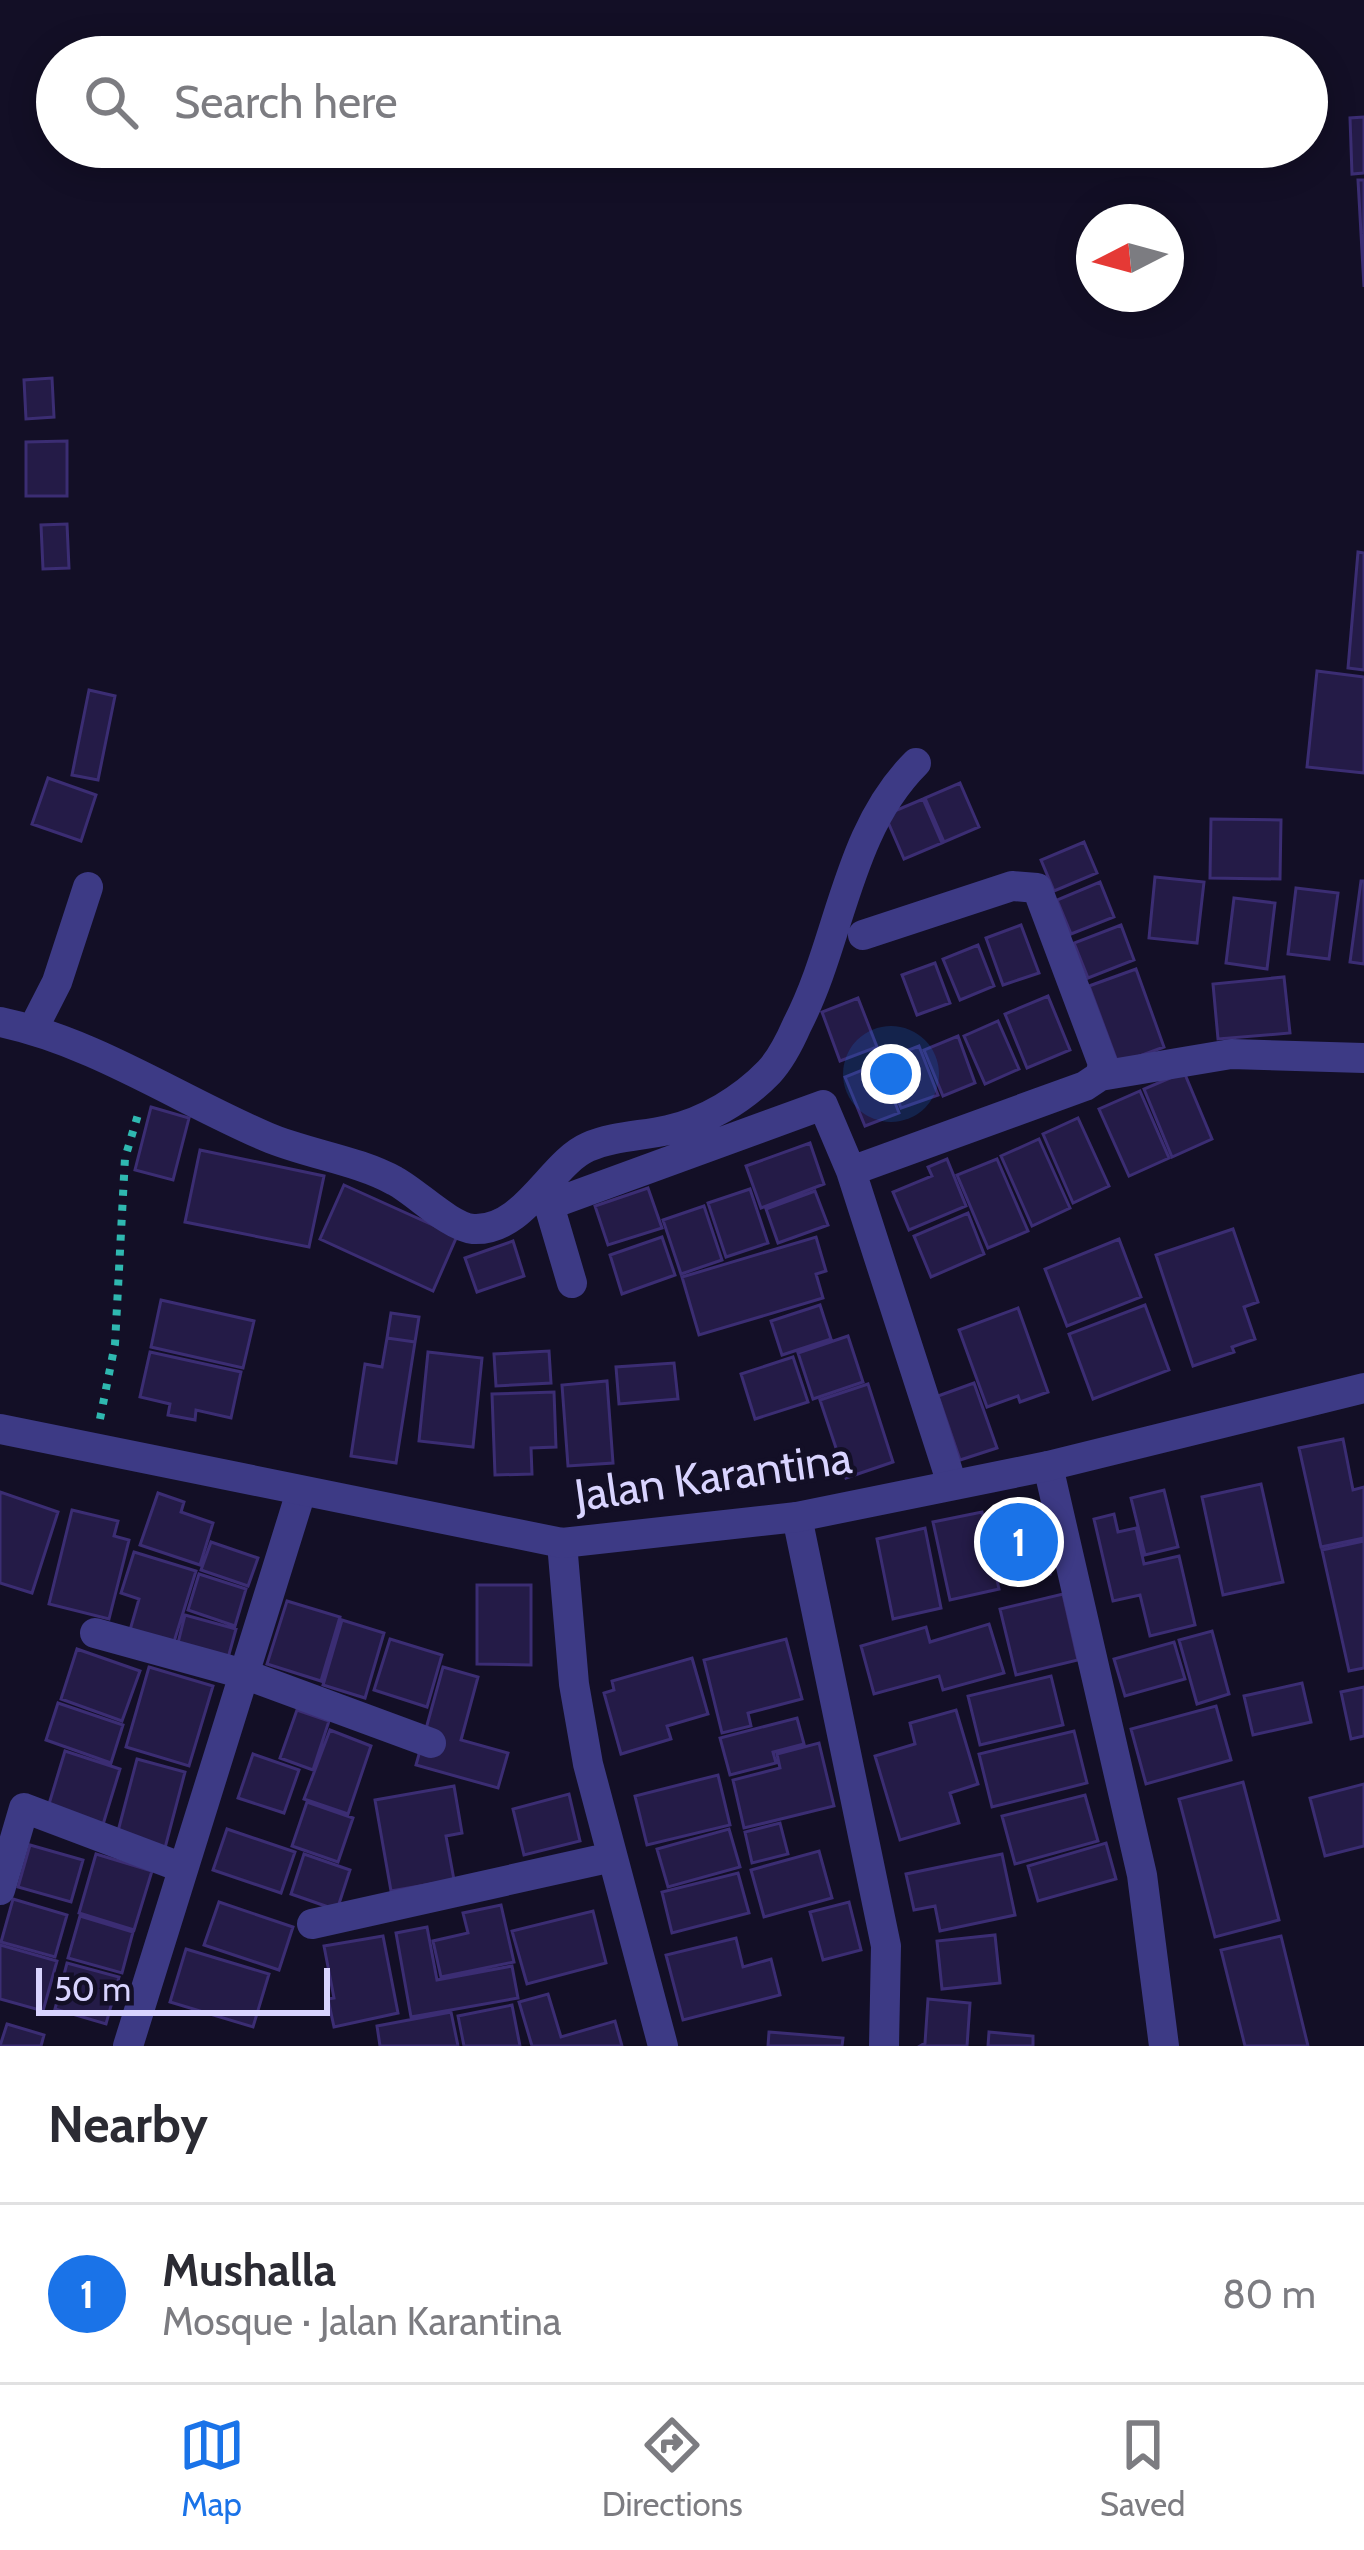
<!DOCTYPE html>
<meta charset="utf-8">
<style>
:root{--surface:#fff;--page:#f2f2f3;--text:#2b2b33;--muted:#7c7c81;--line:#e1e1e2;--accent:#1a73e8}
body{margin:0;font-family:Cabin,sans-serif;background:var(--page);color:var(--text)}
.compass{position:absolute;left:1076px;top:204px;width:108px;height:108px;border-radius:50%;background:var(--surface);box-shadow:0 6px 30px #0003;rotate:264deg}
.scale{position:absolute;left:36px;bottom:30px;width:294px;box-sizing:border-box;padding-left:12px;border:6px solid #d9d4ff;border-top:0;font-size:33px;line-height:42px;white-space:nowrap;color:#d9d4ff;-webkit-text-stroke:9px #130f26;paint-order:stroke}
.you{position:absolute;left:891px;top:1074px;width:42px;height:42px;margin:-30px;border:9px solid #fff;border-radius:50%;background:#1a73e8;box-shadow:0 0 0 18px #1a73e833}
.badge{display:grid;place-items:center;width:78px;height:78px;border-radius:50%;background:var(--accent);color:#fff;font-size:39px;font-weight:700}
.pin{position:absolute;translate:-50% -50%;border:6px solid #fff;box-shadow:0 3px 12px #0006}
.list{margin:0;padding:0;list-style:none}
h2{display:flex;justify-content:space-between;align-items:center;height:156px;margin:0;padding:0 48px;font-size:51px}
h2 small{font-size:39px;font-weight:400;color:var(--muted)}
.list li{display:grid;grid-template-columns:78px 1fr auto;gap:36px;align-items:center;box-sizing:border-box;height:180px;padding:0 48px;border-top:3px solid var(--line)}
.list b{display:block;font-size:45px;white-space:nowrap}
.list p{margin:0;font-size:39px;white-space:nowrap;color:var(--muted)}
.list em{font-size:39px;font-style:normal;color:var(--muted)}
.icon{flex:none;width:66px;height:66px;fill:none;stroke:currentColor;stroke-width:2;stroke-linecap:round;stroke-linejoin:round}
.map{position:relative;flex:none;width:1364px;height:2046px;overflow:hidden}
.search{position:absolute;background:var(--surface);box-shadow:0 6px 30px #0003;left:36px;right:36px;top:36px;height:132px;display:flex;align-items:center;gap:30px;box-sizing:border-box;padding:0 42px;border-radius:66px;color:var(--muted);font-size:45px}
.sheet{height:336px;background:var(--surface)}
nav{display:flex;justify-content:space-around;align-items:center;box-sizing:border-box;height:168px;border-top:3px solid var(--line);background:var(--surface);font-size:33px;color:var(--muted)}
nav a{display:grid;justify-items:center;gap:6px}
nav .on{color:var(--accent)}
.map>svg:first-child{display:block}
</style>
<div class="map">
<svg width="1364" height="2046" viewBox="0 0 1364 2046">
<rect width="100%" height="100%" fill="#130f26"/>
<path fill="#241b47" stroke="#3b2d73" stroke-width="3" d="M 1364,117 L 1364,173 L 1352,174 L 1350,118 Z
M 1358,180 L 1364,180 L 1364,287 Z
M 52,378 L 54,417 L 26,419 L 24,380 Z
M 67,441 L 67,496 L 26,496 L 26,442 Z
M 67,524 L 69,568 L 43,569 L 41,525 Z
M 1358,552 L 1364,553 L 1364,670 L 1348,668 Z
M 1317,671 L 1364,677 L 1364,773 L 1307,767 Z
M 89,690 L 115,696 L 98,780 L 72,775 Z
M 48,778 L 96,795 L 81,841 L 32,824 Z
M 960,783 L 979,827 L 944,842 L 925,798 Z
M 923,799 L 942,843 L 904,859 L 885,815 Z
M 1211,819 L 1281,820 L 1280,879 L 1210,878 Z
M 1084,842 L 1097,873 L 1054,891 L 1041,860 Z
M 1155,877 L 1204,882 L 1197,943 L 1149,938 Z
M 1361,881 L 1364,881 L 1364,964 L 1350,962 Z
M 1100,882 L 1114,917 L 1071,934 L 1057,900 Z
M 1296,888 L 1338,893 L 1329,959 L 1288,954 Z
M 1234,898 L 1275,903 L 1267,969 L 1226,963 Z
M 1021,925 L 1039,973 L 1003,985 L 986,938 Z
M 1121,925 L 1134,960 L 1088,978 L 1074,943 Z
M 978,945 L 994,986 L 960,1000 L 943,959 Z
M 935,963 L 950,1003 L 917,1015 L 902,975 Z
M 1136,969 L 1164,1047 L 1118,1064 L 1089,986 Z
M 1284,977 L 1290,1033 L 1218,1039 L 1213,984 Z
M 1048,996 L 1070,1050 L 1027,1068 L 1005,1014 Z
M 858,998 L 877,1047 L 840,1061 L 822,1012 Z
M 998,1021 L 1019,1069 L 985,1084 L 964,1036 Z
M 958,1036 L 975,1083 L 943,1096 L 924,1050 Z
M 919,1046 L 938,1095 L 901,1108 L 883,1060 Z
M 880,1063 L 899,1113 L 865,1126 L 845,1077 Z
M 1184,1072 L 1212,1139 L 1172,1157 L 1144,1089 Z
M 1140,1091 L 1169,1158 L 1129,1176 L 1099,1109 Z
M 151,1107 L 189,1118 L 173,1180 L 135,1170 Z
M 1078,1118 L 1109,1186 L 1073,1203 L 1043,1134 Z
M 1039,1139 L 1070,1208 L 1032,1226 L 1001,1156 Z
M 810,1143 L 824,1184 L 761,1208 L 746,1166 Z
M 200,1150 L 324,1176 L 309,1247 L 185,1222 Z
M 947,1159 L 966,1206 L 909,1230 L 893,1192 L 932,1176 L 928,1167 Z
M 997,1159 L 1028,1231 L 988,1248 L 957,1175 Z
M 344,1185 L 457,1236 L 433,1291 L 320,1239 Z
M 648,1188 L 662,1228 L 608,1245 L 595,1206 Z
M 750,1189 L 768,1243 L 726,1257 L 708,1203 Z
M 815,1191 L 828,1225 L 778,1243 L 766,1209 Z
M 704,1206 L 722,1260 L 681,1274 L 663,1220 Z
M 968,1213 L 984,1254 L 931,1277 L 914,1236 Z
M 1233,1229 L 1258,1302 L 1244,1307 L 1255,1339 L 1232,1347 L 1234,1352 L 1193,1366 L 1156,1255 Z
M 662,1237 L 675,1275 L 622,1294 L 610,1255 Z
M 816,1237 L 826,1271 L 816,1274 L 823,1298 L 699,1335 L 682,1277 Z
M 1119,1239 L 1141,1297 L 1067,1326 L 1045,1269 Z
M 513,1241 L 524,1276 L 477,1292 L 465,1258 Z
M 161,1300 L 254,1321 L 243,1368 L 151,1347 Z
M 820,1305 L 831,1339 L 782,1355 L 771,1321 Z
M 1145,1305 L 1169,1370 L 1093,1399 L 1069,1334 Z
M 1018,1308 L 1048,1392 L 1020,1402 L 1018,1396 L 987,1407 L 959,1330 Z
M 391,1313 L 419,1317 L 415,1342 L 387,1338 Z
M 848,1336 L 863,1382 L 813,1399 L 798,1353 Z
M 387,1338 L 415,1342 L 396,1463 L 351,1456 L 365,1364 L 382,1367 Z
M 549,1351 L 551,1383 L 496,1386 L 494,1354 Z
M 150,1352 L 241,1372 L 231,1418 L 196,1410 L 195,1420 L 168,1415 L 170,1404 L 140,1397 Z
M 428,1352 L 482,1358 L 473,1447 L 419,1441 Z
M 793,1357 L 808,1402 L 755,1419 L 741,1374 Z
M 674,1363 L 678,1399 L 619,1404 L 616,1367 Z
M 607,1381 L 613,1463 L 568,1466 L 562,1385 Z
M 974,1383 L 997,1448 L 960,1460 L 938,1396 Z
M 868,1384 L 893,1462 L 846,1478 L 820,1400 Z
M 554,1392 L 556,1447 L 531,1448 L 532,1474 L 495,1475 L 492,1394 Z
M 1343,1439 L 1353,1490 L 1364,1487 L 1364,1538 L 1321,1547 L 1299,1448 Z
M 1261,1484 L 1283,1582 L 1223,1595 L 1202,1497 Z
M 1164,1490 L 1178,1547 L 1145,1555 L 1131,1498 Z
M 0,1492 L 58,1512 L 32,1593 L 0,1583 Z
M 158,1493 L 184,1502 L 181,1512 L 213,1523 L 200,1565 L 140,1545 Z
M 1047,1505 L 1050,1574 L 998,1577 L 995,1507 Z
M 72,1510 L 118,1521 L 114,1536 L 129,1540 L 109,1619 L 49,1604 Z
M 982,1512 L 999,1589 L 950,1600 L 933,1522 Z
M 1114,1514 L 1118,1532 L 1136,1528 L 1144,1564 L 1179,1556 L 1195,1625 L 1150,1636 L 1140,1595 L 1113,1601 L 1094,1519 Z
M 925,1528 L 941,1608 L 893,1619 L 877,1539 Z
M 1364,1541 L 1364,1668 L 1349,1671 L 1322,1550 Z
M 211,1542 L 258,1558 L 248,1586 L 201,1570 Z
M 134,1552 L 196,1571 L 173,1645 L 130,1630 L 139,1599 L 121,1593 Z
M 199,1574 L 246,1589 L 235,1626 L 188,1610 Z
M 477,1585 L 531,1585 L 531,1665 L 477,1664 Z
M 1063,1594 L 1078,1660 L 1016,1675 L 1000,1609 Z
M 287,1601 L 340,1617 L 321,1681 L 267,1664 Z
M 185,1615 L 236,1629 L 225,1669 L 175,1655 Z
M 342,1620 L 384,1633 L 365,1698 L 323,1685 Z
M 989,1624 L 1004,1673 L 943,1690 L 939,1676 L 874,1694 L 861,1646 L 926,1627 L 930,1642 Z
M 1212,1631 L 1229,1694 L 1197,1704 L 1179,1640 Z
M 390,1639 L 442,1655 L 427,1707 L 374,1690 Z
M 786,1639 L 802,1699 L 748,1713 L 751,1726 L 722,1733 L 704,1660 Z
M 1174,1642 L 1185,1679 L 1125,1696 L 1114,1659 Z
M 77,1649 L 140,1671 L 122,1721 L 61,1699 Z
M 692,1658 L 708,1714 L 667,1726 L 671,1739 L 621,1754 L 604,1693 L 614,1690 L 612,1681 Z
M 149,1667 L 213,1686 L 189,1766 L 126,1747 Z
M 443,1667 L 478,1677 L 461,1740 L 508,1753 L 498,1788 L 416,1765 Z
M 1051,1676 L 1063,1725 L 980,1745 L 968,1696 Z
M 1302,1683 L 1311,1722 L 1253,1735 L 1244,1696 Z
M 1364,1687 L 1364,1736 L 1351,1739 L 1341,1692 Z
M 58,1703 L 123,1725 L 111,1763 L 46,1740 Z
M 1216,1706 L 1231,1760 L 1146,1784 L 1131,1729 Z
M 297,1710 L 329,1721 L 313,1770 L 280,1758 Z
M 956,1710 L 978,1784 L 950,1793 L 959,1823 L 900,1840 L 875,1756 L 915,1744 L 910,1723 Z
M 797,1718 L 804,1744 L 773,1752 L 776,1763 L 730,1775 L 720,1738 Z
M 330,1730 L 371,1746 L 348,1814 L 304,1799 Z
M 1074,1731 L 1087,1783 L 992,1807 L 979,1754 Z
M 819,1743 L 834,1806 L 744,1828 L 733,1780 L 780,1768 L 777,1754 Z
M 65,1751 L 120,1769 L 101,1831 L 46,1814 Z
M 253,1754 L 299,1770 L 284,1813 L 238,1798 Z
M 137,1759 L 185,1772 L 165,1848 L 117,1835 Z
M 718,1775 L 730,1825 L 647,1845 L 635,1796 Z
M 1243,1782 L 1279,1920 L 1215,1937 L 1179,1799 Z
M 1364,1784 L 1364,1846 L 1325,1856 L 1310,1798 Z
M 454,1786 L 462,1833 L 446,1836 L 454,1880 L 391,1891 L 375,1800 Z
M 569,1794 L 580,1841 L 524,1855 L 513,1809 Z
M 1085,1795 L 1098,1841 L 1015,1864 L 1002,1816 Z
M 307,1802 L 353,1818 L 338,1862 L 292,1846 Z
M 780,1823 L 788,1854 L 752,1863 L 745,1832 Z
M 227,1829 L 295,1852 L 281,1893 L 213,1870 Z
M 729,1829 L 740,1867 L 668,1887 L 657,1849 Z
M 1106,1843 L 1116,1879 L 1038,1901 L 1028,1866 Z
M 30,1845 L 83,1860 L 71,1902 L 18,1887 Z
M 819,1851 L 832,1898 L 764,1917 L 751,1870 Z
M 96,1854 L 152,1871 L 134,1930 L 79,1913 Z
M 304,1854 L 350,1870 L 337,1910 L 291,1894 Z
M 1002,1854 L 1015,1915 L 940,1931 L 935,1906 L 914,1910 L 906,1874 Z
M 738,1873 L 749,1913 L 672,1933 L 662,1892 Z
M 13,1899 L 67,1915 L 55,1957 L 1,1942 Z
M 219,1902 L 293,1927 L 279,1970 L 204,1945 Z
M 849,1902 L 861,1950 L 823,1960 L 810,1912 Z
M 501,1905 L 514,1962 L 441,1977 L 433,1941 L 468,1933 L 463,1913 Z
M 593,1911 L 606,1963 L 527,1984 L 512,1931 Z
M 80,1916 L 133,1932 L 122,1973 L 68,1958 Z
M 427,1927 L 437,1980 L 512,1966 L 518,1998 L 411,2017 L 396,1933 Z
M 995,1935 L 1000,1983 L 942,1989 L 937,1941 Z
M 383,1936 L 398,2013 L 334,2027 L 328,1999 L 334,1998 L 324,1946 Z
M 1281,1936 L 1308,2046 L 1245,2046 L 1221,1950 Z
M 736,1938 L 743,1967 L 771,1959 L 780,1995 L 683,2020 L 666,1955 Z
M 0,1945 L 57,1961 L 43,2011 L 0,1999 Z
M 186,1949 L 269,1974 L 253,2027 L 170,2002 Z
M 67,1963 L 119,1977 L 106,2024 L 55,2009 Z
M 548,1994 L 561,2037 L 615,2021 L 622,2046 L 532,2046 L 519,2002 Z
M 928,1999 L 970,2003 L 967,2046 L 920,2046 L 925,2043 Z
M 512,2005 L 520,2046 L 464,2046 L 458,2016 Z
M 451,2012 L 458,2046 L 380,2046 L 377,2026 Z
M 7,2024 L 44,2035 L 41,2046 L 0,2046 Z
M 769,2032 L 843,2038 L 842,2046 L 768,2046 Z
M 989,2032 L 1033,2036 L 1033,2046 L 988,2046 Z"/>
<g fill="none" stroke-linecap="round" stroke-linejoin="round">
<path stroke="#2fb8b0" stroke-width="8" stroke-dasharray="6 9" stroke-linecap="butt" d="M 100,1419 L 115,1344 L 125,1158 L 140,1108"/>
<path stroke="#3d3a85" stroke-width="30" d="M 0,1022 C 95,1042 178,1099 267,1137 C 307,1154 357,1160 395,1181 C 416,1192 450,1227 473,1229 C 524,1232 551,1163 588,1147 C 613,1136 642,1136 668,1130 C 705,1122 743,1099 769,1072 C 781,1059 790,1041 797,1025 C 841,940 846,833 916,763
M 33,1029 L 57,982 L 88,887
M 1100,1076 L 1231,1054 L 1364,1058
M 851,1171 L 1085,1086 L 1100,1076 L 1103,1064 L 1037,888 L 1012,886 L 863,935
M 572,1283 L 549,1205 L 823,1105 L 851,1171 L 952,1484
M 1048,1466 L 1142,1875 L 1164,2046
M 797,1517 L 886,1946 L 884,2046
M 562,1543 L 574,1684 L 588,1764 L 663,2046
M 95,1633 L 244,1674 L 431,1743
M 0,1890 L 24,1808 L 183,1868
M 312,1924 L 612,1857
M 128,2046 L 301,1492"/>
<path stroke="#3d3a85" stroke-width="30" d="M 0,1429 L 562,1543 L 797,1517 L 1048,1466 L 1364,1388"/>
</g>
<g text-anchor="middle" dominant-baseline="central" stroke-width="9" stroke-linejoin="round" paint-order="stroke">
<g font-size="45" fill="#d9d4ff" stroke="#130f26">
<text transform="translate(713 1476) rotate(-8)">Jalan Karantina</text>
</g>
</g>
</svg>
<svg class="compass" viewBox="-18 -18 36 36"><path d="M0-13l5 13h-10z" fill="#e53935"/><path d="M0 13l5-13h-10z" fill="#7c7c81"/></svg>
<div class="scale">50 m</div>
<div class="you"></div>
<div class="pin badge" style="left:1019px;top:1542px">1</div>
<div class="search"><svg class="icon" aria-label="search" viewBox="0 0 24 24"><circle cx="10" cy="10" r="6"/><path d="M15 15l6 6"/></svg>Search here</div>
</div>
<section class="sheet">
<h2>Nearby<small></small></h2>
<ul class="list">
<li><span class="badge">1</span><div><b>Mushalla</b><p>Mosque · Jalan Karantina</p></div><em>80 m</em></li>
</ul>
</section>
<nav>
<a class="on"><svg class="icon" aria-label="map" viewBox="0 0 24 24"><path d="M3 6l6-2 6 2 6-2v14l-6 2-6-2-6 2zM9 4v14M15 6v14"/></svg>Map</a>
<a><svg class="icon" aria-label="directions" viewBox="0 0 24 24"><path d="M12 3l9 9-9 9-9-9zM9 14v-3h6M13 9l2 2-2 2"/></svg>Directions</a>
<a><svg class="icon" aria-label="saved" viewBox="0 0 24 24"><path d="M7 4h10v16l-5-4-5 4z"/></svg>Saved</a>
</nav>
